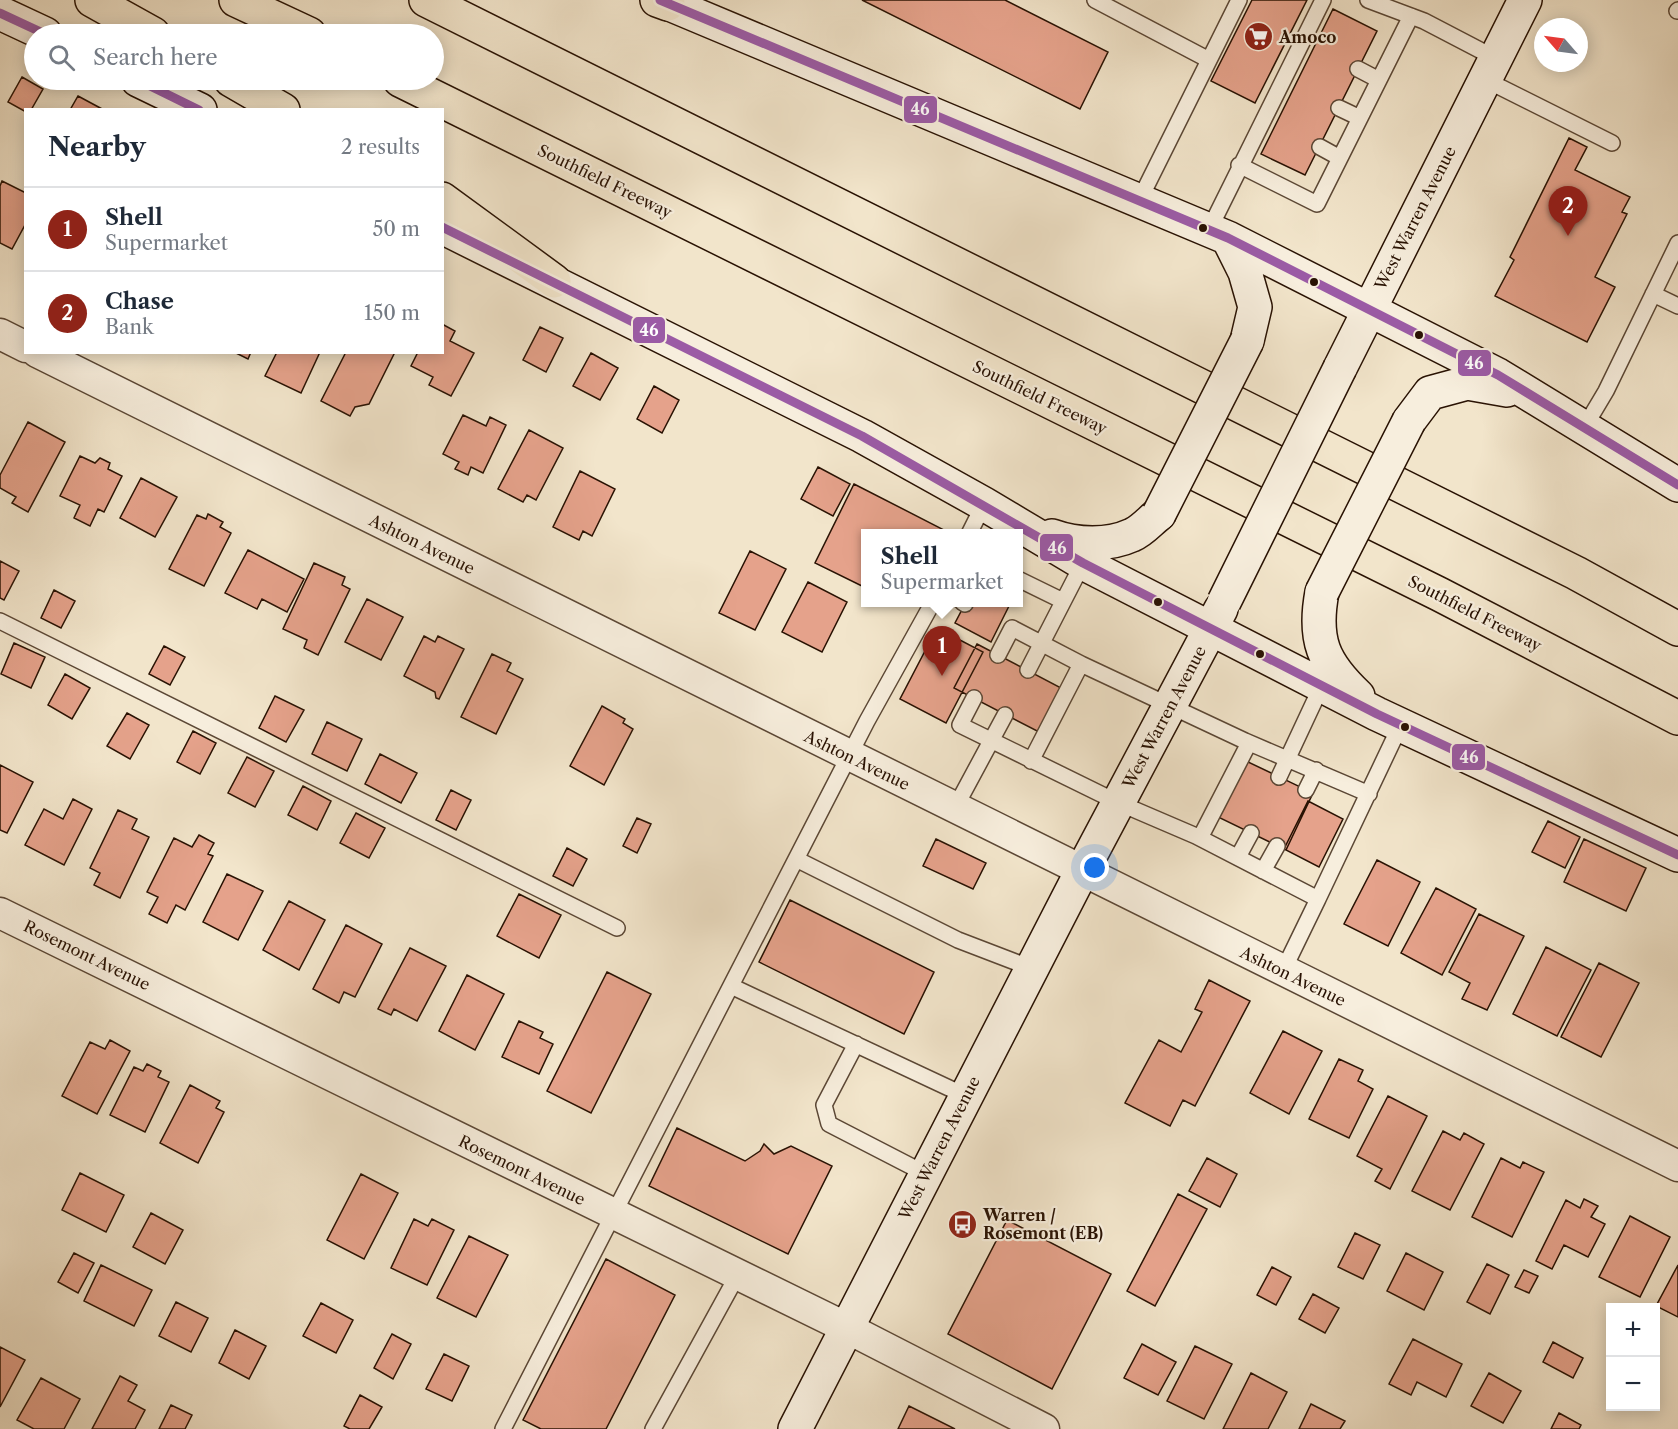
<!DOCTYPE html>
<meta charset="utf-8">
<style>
:root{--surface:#fff;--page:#f6f6f7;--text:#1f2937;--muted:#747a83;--line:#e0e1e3;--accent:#8f2418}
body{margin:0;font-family:"Libre Caslon Text",serif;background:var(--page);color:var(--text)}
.controls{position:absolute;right:18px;bottom:18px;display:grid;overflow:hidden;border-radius:0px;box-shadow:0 3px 15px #0003}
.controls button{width:54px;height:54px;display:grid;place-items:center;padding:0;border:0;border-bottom:2px solid var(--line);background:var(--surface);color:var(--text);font:30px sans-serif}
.compass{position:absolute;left:1534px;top:18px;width:54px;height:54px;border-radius:50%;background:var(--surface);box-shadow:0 3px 15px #0003;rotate:298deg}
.you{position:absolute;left:1095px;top:868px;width:21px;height:21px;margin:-15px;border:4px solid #fff;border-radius:50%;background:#1a73e8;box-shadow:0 0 0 9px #1a73e833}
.badge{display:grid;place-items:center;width:39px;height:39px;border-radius:50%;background:var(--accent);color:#fff;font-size:20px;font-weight:700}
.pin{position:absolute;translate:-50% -50px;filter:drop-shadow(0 2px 3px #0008)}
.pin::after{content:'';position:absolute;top:32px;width:21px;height:18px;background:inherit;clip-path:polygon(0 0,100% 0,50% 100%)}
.popup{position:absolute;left:861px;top:529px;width:162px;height:78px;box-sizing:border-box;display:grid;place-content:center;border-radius:0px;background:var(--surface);filter:drop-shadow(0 2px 4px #0005);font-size:20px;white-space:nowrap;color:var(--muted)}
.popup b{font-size:22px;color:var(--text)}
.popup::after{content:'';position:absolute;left:50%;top:100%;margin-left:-12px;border:12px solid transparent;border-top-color:var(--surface)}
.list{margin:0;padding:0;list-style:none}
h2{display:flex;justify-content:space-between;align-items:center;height:78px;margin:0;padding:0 24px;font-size:26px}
h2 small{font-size:20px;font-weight:400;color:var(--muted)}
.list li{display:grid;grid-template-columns:39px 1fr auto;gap:18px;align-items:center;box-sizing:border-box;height:84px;padding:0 24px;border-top:2px solid var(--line)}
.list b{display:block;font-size:22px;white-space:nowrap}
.list p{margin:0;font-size:20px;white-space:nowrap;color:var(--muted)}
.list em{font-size:20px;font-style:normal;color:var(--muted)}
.icon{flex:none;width:33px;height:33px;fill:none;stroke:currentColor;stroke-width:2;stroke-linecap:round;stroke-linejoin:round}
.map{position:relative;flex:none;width:1678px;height:1429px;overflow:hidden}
.search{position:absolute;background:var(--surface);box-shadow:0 3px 15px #0003;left:24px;top:24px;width:420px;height:66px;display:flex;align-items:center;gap:15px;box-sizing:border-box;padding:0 21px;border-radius:33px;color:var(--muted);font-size:22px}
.panel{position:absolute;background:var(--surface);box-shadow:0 3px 15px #0003;left:24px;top:108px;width:420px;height:246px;border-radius:0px}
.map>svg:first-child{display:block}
</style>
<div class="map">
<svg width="1678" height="1429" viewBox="0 0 1678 1429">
<rect width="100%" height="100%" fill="#f2e5cb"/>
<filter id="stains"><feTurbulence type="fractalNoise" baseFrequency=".00333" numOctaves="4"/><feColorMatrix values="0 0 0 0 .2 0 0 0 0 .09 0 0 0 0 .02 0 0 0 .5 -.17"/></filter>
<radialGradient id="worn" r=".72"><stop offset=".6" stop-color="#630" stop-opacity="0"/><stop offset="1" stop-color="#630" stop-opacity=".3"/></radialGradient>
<path fill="#e5a28b" stroke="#291203" stroke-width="1.5" d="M 862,0 L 1005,0 L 1108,52 L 1080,109 Z
M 1252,0 L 1307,0 L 1255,103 L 1211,81 Z
M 1333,9 L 1377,31 L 1305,175 L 1261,154 Z
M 22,77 L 43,89 L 31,110 L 26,110 L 26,112 L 8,102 Z
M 78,96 L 104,110 L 70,110 Z
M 1569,138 L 1587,147 L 1575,170 L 1630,197 L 1622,212 L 1627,214 L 1595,277 L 1615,287 L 1587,342 L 1495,296 L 1514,260 L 1510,257 Z
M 2,181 L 26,193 L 26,223 L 12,249 L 0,243 L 0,186 Z
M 442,324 L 455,331 L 450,341 L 474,353 L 451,396 L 429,385 L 433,377 L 411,366 L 418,352 L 442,352 Z
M 540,327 L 563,338 L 546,372 L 523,360 Z
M 234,352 L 251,352 L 248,359 Z
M 277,352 L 320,352 L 301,393 L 265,376 Z
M 346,352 L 395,352 L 369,404 L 355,407 L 350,416 L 321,401 Z
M 591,353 L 618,368 L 600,400 L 573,386 Z
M 654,386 L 679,400 L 662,433 L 637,419 Z
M 463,415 L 486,426 L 490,417 L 506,425 L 483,473 L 471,467 L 468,475 L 455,469 L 459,462 L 443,454 Z
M 28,422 L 65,442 L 28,512 L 12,503 L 16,497 L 0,488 L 0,475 Z
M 529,430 L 563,448 L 536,500 L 527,495 L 523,502 L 498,489 Z
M 80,456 L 95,463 L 100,458 L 110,463 L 108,469 L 122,476 L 104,512 L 98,509 L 90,526 L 74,518 L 80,505 L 60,496 Z
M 818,467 L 850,484 L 833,516 L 801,499 Z
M 580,471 L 615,489 L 592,536 L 583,531 L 579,540 L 553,527 Z
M 141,478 L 177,497 L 155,537 L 120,518 Z
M 854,484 L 946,531 L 945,534 L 866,534 L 866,588 L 815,563 Z
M 208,514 L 223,522 L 220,527 L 231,533 L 204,586 L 169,569 L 197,515 L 206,519 Z
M 248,550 L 304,579 L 287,612 L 262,599 L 257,609 L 225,593 Z
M 750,551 L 786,569 L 755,630 L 719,613 Z
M 0,561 L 19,571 L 4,600 L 0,598 Z
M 314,563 L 345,577 L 342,585 L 350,589 L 318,655 L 304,648 L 307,640 L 283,629 Z
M 808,582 L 847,602 L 822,652 L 782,632 Z
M 54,590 L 75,601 L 61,628 L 41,618 Z
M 367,599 L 403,617 L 381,660 L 345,642 Z
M 966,602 L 1011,602 L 991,642 L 955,623 Z
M 937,628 L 983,652 L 946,723 L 900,699 Z
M 424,636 L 435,642 L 438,636 L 464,649 L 439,699 L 436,698 L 435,692 L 404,676 Z
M 14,643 L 45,657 L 31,688 L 1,674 Z
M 977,644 L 1063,689 L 1041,733 L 954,688 Z
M 164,646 L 185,657 L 170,685 L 149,674 Z
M 492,654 L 511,663 L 507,671 L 523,679 L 496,734 L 461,717 Z
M 65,674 L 90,688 L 72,719 L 48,705 Z
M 275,696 L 304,710 L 286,742 L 259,728 Z
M 602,706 L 625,719 L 623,723 L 633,729 L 604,785 L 570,766 Z
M 127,713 L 149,725 L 130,759 L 107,746 Z
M 327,722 L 362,739 L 347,771 L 312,754 Z
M 193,731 L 216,743 L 200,774 L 177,762 Z
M 380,754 L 417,773 L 401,803 L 365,784 Z
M 247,757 L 274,771 L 255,807 L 228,793 Z
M 1246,761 L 1313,793 L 1286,850 L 1218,817 Z
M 0,765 L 33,782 L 7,833 L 0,830 Z
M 303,786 L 331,801 L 317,830 L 288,815 Z
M 451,790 L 471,800 L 456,830 L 436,820 Z
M 73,799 L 92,809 L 64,865 L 25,845 L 44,809 L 63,819 Z
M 1308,801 L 1343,819 L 1319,867 L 1284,849 Z
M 118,810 L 137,819 L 132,829 L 149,837 L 120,898 L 94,885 L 100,873 L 90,868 Z
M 356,813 L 385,828 L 369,858 L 340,843 Z
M 637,818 L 651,824 L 637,853 L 623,846 Z
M 1548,821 L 1580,837 L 1565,868 L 1532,852 Z
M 199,835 L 214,843 L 208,854 L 213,856 L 185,910 L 176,905 L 167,923 L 149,914 L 158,897 L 147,892 L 174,838 L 192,847 Z
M 936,839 L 986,863 L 973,889 L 923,866 Z
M 1584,839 L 1646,868 L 1626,911 L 1564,882 Z
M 567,848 L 587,859 L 573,886 L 553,876 Z
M 1377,860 L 1420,882 L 1388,946 L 1344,924 Z
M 227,874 L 263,891 L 238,940 L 203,922 Z
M 1436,888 L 1476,909 L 1442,975 L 1401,953 Z
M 519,894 L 561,915 L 539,958 L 497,936 Z
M 790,900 L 934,972 L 904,1034 L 759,962 Z
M 289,901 L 325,920 L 299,970 L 263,950 Z
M 1479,914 L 1524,936 L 1487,1010 L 1462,999 L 1470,983 L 1449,972 Z
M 346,925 L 382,944 L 355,997 L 344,992 L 339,1003 L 313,989 Z
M 1546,947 L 1591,970 L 1557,1036 L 1513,1014 Z
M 410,948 L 446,966 L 417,1021 L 394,1009 L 391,1015 L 378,1009 Z
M 1599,963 L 1639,983 L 1601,1057 L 1561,1037 Z
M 607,972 L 651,994 L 591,1113 L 547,1091 Z
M 467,975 L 504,994 L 475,1050 L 439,1031 Z
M 1209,980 L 1250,1001 L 1195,1106 L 1183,1100 L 1170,1126 L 1125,1103 L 1159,1040 L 1181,1052 L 1202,1012 L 1195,1009 Z
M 519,1021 L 543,1032 L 540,1038 L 553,1044 L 539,1074 L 502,1057 Z
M 1283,1031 L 1322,1051 L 1289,1114 L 1250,1093 Z
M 110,1040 L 130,1051 L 97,1114 L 62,1096 L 90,1042 L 105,1049 Z
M 1339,1059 L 1363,1070 L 1358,1081 L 1373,1089 L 1349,1138 L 1309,1119 Z
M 147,1064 L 161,1071 L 158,1077 L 169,1082 L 145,1132 L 110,1115 L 134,1067 L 143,1071 Z
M 190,1085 L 220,1101 L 216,1108 L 224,1112 L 198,1163 L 160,1143 Z
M 1388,1096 L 1427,1116 L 1390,1189 L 1375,1181 L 1382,1169 L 1357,1156 Z
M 677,1128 L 745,1161 L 760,1151 L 764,1144 L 774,1154 L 791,1146 L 832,1166 L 788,1254 L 649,1186 Z
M 1443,1131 L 1460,1140 L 1464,1133 L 1484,1144 L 1450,1210 L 1412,1191 Z
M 1207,1158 L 1237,1174 L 1220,1207 L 1189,1191 Z
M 1501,1158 L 1520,1168 L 1523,1162 L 1544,1172 L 1512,1237 L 1472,1217 Z
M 80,1173 L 124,1195 L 106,1232 L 62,1210 Z
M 361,1174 L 398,1193 L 364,1259 L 327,1240 Z
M 1178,1194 L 1207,1209 L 1155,1306 L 1127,1291 Z
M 1584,1199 L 1598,1206 L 1591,1217 L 1605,1224 L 1588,1257 L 1564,1245 L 1552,1269 L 1536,1261 L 1566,1200 L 1580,1208 Z
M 151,1213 L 183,1230 L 165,1264 L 133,1247 Z
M 1630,1216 L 1670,1237 L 1640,1297 L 1599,1277 Z
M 414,1219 L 428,1226 L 432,1219 L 454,1230 L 427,1285 L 391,1268 Z
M 1007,1220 L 1111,1274 L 1052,1389 L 948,1334 Z
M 1355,1233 L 1380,1245 L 1363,1279 L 1338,1267 Z
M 469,1236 L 508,1255 L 476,1317 L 437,1298 Z
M 74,1253 L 94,1263 L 78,1293 L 58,1282 Z
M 1406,1253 L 1443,1272 L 1424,1310 L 1387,1291 Z
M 606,1259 L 675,1295 L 606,1429 L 541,1429 L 523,1420 Z
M 1487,1264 L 1509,1275 L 1490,1314 L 1467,1302 Z
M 101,1265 L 152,1290 L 134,1326 L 84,1301 Z
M 1678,1265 L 1678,1317 L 1656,1306 Z
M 1272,1267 L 1291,1277 L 1276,1305 L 1257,1295 Z
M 1524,1270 L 1538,1276 L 1529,1293 L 1515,1287 Z
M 1313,1294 L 1339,1308 L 1325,1333 L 1299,1319 Z
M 176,1302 L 208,1318 L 191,1352 L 159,1336 Z
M 321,1303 L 353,1320 L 336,1353 L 303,1336 Z
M 235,1330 L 266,1346 L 249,1379 L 219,1363 Z
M 392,1334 L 411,1344 L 393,1379 L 374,1368 Z
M 1413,1339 L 1462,1364 L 1446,1397 L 1417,1382 L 1411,1395 L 1389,1384 Z
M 1553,1342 L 1583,1358 L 1573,1378 L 1543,1362 Z
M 1142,1344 L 1176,1362 L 1158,1395 L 1124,1378 Z
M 1195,1346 L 1232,1364 L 1204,1419 L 1167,1401 Z
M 0,1347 L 25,1360 L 0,1407 Z
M 444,1354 L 469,1366 L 452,1401 L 426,1389 Z
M 1251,1373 L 1287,1392 L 1268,1429 L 1223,1429 Z
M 1489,1373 L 1521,1391 L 1503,1423 L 1471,1406 Z
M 120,1376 L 137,1385 L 128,1401 L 145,1410 L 135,1429 L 92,1429 Z
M 41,1378 L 80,1399 L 64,1429 L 34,1429 L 17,1420 Z
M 360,1395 L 382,1407 L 369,1429 L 350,1429 L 344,1426 Z
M 1311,1404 L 1345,1421 L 1340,1429 L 1299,1429 Z
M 171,1405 L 192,1415 L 185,1429 L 159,1429 Z
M 909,1406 L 955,1429 L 898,1429 Z
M 1559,1413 L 1581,1425 L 1579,1429 L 1551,1429 Z"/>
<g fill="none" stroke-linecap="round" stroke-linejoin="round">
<defs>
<path id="service" d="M 1095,0 L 1209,60
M 1368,0 L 1424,21 L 1495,58
M 1677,11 L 1678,10
M 1358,69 L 1379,80
M 1484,79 L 1612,143
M 1339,108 L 1360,118
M 1320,147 L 1340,158
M 1239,165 L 1317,204 L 1411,16
M 1139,201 L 1239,0
M 1209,230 L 1323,0
M 1653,294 L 1678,306
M 1584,428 L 1606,391 L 1678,243
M 969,534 L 984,504
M 1018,579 L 1063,601
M 962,602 L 965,604
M 0,621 L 617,928
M 998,655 L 1012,628 L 1081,664
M 1028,670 L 1083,563
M 974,698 L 960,725 L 1119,803 L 1196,836 L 1318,899 L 1401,724
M 1031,761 L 1081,664 L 1245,741 L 1369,794
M 1279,777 L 1322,685
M 1306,790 L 1316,770
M 955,808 L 1005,715
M 1200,838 L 1249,743
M 1238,857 L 1251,833
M 796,859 L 958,940 L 1031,968
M 1263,871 L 1277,846
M 1283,971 L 1318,899
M 731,986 L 966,1096
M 856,1044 L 824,1105 L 829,1124 L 926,1174
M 503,1429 L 867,721 L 933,602
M 653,1429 L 737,1276"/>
<path id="minor" d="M 0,334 L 26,347
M 37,352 L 1678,1166
M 0,913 L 847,1328 L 1044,1429"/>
<path id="secondary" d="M 660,0 L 1228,238 L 1498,375 L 1678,485
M 0,13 L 45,34
M 138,80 L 200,110
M 442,227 L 862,436 L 984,504 L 1083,563 L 1377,714 L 1678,855
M 1228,238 L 1245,272 L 1255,307 L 1247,341
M 1340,368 L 1525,0
M 1409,421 L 1430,393 L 1467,383 L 1507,390
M 1052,536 C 1077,545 1108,546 1132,535 C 1142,531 1151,520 1159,514
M 1322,592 C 1313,640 1323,663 1358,696
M 795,1429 L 1082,871 L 1221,609"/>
<path id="motorway" d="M 92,0 L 153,34
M 236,0 L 309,34
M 426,0 L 1576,573 L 1678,629
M 657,0 L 668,4
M 231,80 L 283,110
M 400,80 L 1439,594 L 1678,718
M 442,199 L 554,281"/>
</defs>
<use href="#service" stroke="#5b4735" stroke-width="18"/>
<use href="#minor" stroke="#5b4735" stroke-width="33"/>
<use href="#secondary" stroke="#291203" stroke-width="36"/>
<use href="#motorway" stroke="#291203" stroke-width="36"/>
<use href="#service" stroke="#f7eedd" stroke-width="15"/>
<use href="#minor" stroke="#f7eedd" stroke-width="30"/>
<use href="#secondary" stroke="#f7eedd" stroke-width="33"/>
<use href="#motorway" stroke="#f2e5cb" stroke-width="33"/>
<defs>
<path id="secondary-bridge" d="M 1159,514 L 1247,341
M 1322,592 L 1409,421
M 1224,602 L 1340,368"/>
</defs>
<use href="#secondary-bridge" stroke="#291203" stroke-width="36" stroke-linecap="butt"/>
<use href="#secondary-bridge" stroke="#f7eedd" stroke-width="33"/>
<defs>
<path id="bus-1" d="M 660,0 L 1228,238 L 1498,375 L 1678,485
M 0,13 L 45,34
M 138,80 L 199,110
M 442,227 L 862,436 L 1083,563 L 1377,714 L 1678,855"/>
</defs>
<use href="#bus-1" stroke="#f7eedd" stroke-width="14"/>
<use href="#bus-1" stroke="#9b5ba5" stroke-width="9"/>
</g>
<defs>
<symbol id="supermarket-disc" viewBox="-11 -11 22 22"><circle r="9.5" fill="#8f2418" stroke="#f7eedd"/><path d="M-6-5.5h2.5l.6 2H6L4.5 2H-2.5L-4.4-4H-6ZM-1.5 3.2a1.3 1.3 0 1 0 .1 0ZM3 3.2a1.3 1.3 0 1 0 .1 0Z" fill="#fff"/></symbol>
<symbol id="bus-disc" viewBox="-11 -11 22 22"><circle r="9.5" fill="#8f2418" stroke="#f7eedd"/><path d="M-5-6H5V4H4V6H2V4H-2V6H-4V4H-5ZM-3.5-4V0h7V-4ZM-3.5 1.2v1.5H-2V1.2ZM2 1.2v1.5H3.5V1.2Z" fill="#fff"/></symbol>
</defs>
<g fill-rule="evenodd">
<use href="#supermarket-disc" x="1242" y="20" width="33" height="33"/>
<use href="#bus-disc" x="946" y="1208" width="33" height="33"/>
</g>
<g fill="#291203" stroke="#f7eedd" stroke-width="2">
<circle cx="1203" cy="228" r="5"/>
<circle cx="1314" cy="282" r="5"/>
<circle cx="1419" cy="335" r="5"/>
<circle cx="1158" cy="602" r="5"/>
<circle cx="1260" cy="654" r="5"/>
<circle cx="1405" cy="727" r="5"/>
</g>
<g text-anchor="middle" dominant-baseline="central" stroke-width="4.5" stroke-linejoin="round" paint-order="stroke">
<g font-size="16" font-weight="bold" fill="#291203" stroke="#f7eedd" text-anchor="start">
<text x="1279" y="37">Amoco</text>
<text x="983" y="1215">Warren /<tspan x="983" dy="18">Rosemont (EB)</tspan></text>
</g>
<g font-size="16" fill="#291203" stroke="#f7eedd">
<text transform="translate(605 181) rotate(26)">Southfield Freeway</text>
<text transform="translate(1415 218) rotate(-63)">West Warren Avenue</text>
<text transform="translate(1040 397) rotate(26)">Southfield Freeway</text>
<text transform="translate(422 544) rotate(26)">Ashton Avenue</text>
<text transform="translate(1475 613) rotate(27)">Southfield Freeway</text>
<text transform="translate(1164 717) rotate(-62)">West Warren Avenue</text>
<text transform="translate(857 760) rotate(26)">Ashton Avenue</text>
<text transform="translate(87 955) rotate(26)">Rosemont Avenue</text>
<text transform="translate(1293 976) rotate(26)">Ashton Avenue</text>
<text transform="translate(939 1148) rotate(-63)">West Warren Avenue</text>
<text transform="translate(522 1170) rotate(26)">Rosemont Avenue</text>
</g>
</g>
<g stroke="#f7eedd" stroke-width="2">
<rect x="903" y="95" width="35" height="29" rx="6" fill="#9b5ba5"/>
<rect x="632" y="316" width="34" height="28" rx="6" fill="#9b5ba5"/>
<rect x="1457" y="349" width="35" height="28" rx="6" fill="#9b5ba5"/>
<rect x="1039" y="533" width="35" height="29" rx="6" fill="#9b5ba5"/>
<rect x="1451" y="743" width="35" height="28" rx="6" fill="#9b5ba5"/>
</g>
<g font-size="16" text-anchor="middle" font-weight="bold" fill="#fff">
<text x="920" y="115">46</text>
<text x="649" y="336">46</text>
<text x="1474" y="369">46</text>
<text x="1057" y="554">46</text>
<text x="1469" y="763">46</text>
</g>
<rect width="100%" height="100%" filter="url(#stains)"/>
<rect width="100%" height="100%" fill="url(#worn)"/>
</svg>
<div class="controls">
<button>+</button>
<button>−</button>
</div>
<svg class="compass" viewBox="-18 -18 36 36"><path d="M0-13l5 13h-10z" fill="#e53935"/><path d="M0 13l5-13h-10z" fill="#747a83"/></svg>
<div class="you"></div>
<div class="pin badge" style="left:942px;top:676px">1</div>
<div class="popup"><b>Shell</b>Supermarket</div>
<div class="pin badge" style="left:1568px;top:236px">2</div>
<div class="search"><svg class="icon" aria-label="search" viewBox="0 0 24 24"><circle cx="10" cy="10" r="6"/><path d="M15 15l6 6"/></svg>Search here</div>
<section class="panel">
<h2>Nearby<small>2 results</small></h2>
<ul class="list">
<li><span class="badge">1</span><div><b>Shell</b><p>Supermarket</p></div><em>50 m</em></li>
<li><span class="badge">2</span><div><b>Chase</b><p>Bank</p></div><em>150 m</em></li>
</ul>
</section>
</div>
